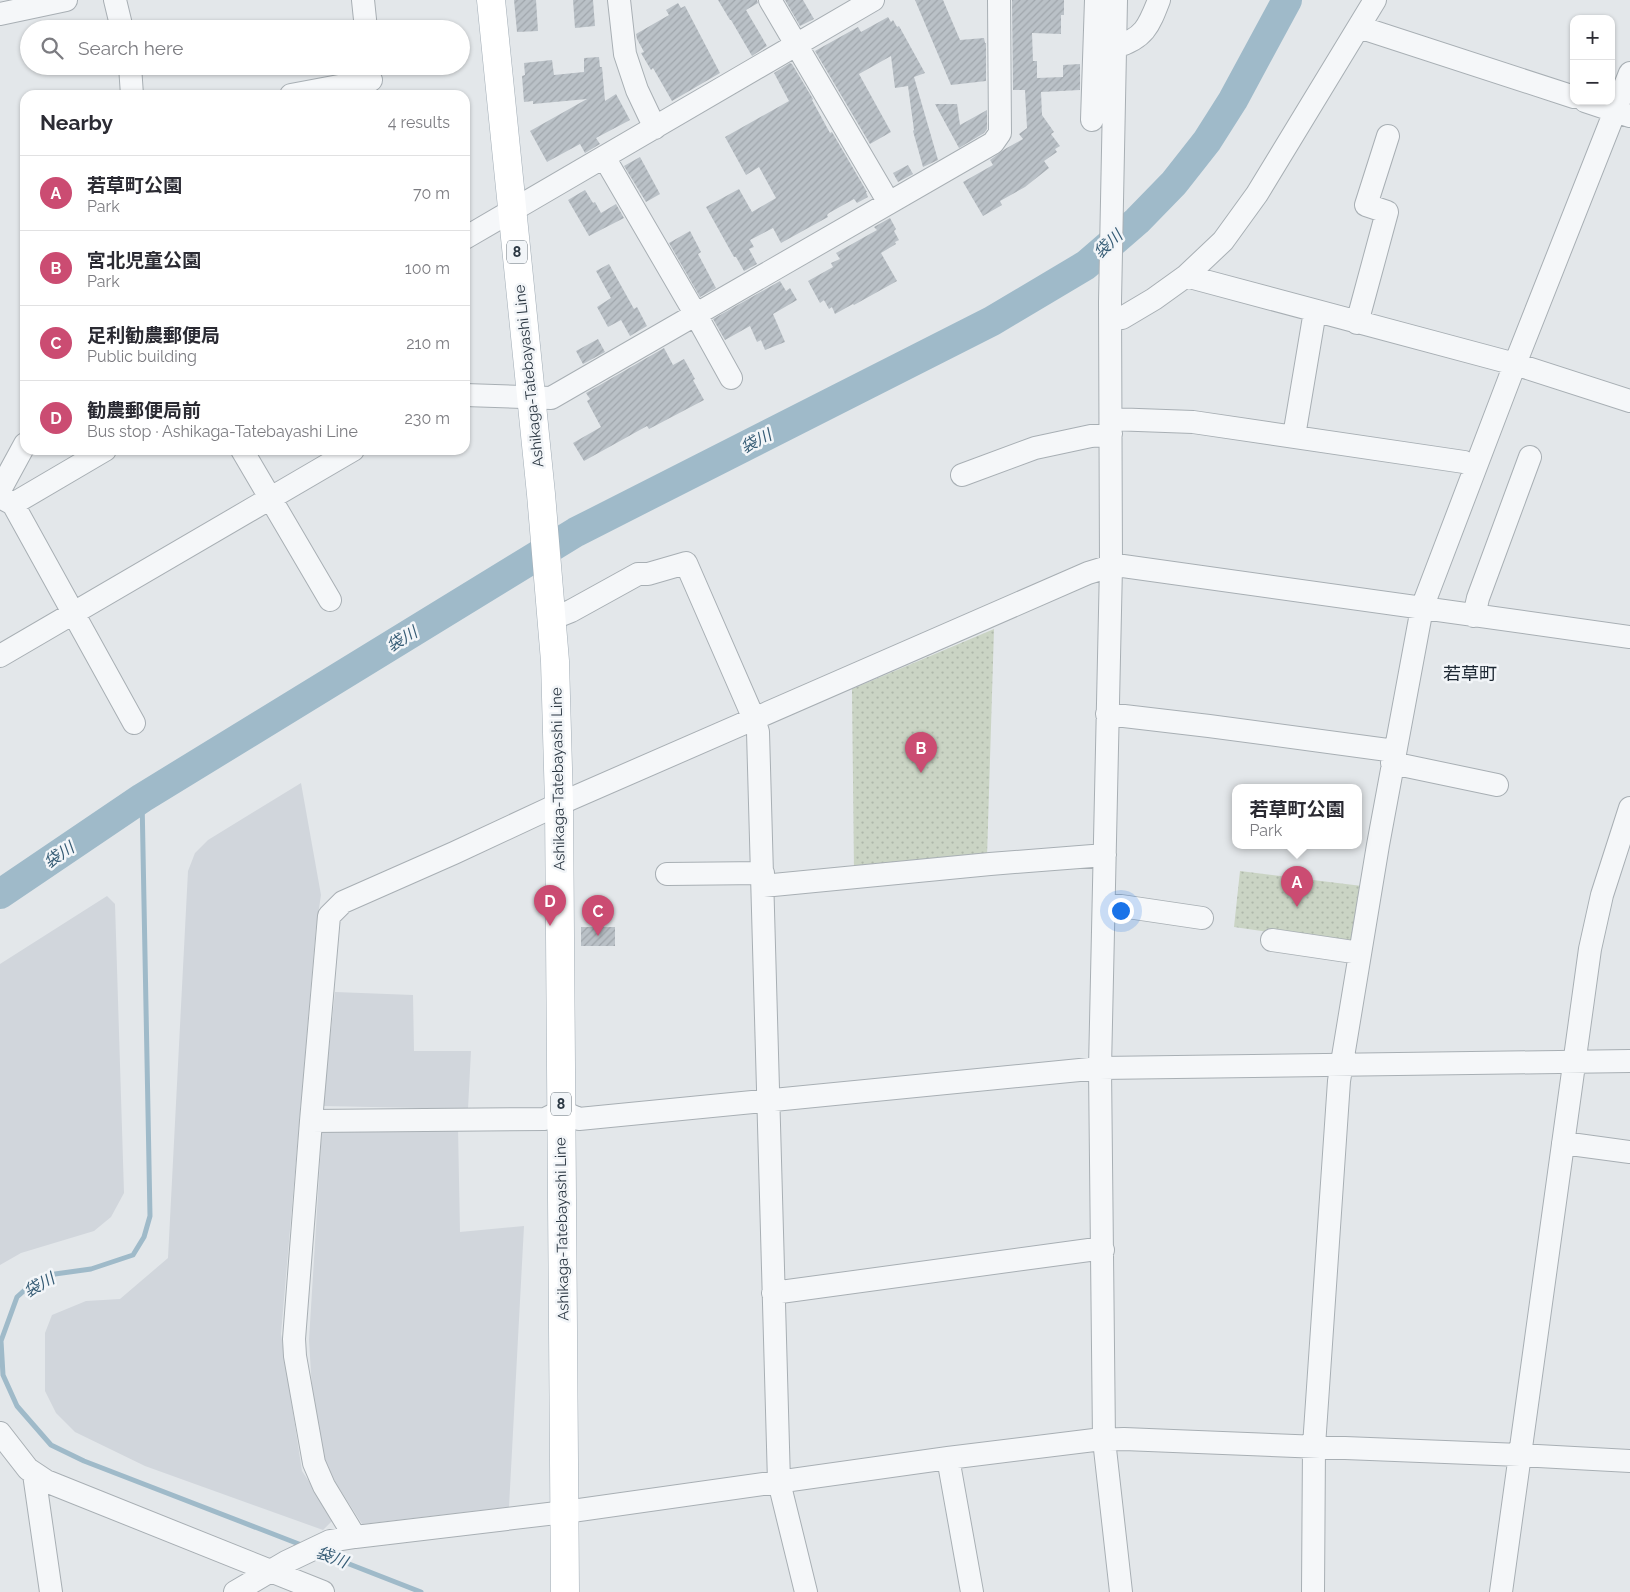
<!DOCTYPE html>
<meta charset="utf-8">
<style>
:root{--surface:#fff;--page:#f7f7f7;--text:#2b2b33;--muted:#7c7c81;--line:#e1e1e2;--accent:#cb4c72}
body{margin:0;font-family:Raleway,"Noto Sans JP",sans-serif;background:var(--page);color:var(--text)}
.controls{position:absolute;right:15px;top:15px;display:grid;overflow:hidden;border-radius:10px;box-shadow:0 1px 4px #0004}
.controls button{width:45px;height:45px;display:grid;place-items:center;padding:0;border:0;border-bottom:1px solid var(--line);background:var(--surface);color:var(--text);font:25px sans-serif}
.you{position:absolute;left:1120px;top:910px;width:18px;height:18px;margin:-12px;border:4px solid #fff;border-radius:50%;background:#1a73e8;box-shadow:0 0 0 8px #1a73e833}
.badge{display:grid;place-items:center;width:32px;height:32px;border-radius:50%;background:var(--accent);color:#fff;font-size:16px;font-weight:700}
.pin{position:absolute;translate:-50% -41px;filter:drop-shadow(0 1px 2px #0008)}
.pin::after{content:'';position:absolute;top:26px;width:18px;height:15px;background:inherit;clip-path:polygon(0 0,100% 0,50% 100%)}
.popup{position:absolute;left:1232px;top:784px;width:130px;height:65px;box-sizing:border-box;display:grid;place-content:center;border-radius:10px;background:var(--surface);filter:drop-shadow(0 1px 4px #0005);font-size:16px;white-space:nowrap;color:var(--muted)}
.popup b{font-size:19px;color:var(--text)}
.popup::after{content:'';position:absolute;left:50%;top:100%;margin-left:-10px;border:10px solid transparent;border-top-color:var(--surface)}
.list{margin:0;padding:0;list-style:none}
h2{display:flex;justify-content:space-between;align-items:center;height:65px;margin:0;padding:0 20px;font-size:21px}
h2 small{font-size:16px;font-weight:400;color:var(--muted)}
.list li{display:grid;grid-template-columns:32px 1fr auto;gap:15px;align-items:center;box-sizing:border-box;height:75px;padding:0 20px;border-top:1px solid var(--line)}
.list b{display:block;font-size:19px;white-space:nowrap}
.list p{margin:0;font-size:16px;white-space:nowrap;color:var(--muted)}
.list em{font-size:16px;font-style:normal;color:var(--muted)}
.icon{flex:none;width:28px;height:28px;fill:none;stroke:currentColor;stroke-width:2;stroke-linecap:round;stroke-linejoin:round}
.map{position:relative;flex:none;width:1630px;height:1592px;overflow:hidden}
.search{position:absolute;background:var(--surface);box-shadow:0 1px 4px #0004;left:20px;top:20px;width:450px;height:55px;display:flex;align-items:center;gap:12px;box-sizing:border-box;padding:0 18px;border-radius:28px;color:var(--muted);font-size:19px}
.panel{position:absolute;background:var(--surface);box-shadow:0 1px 4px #0004;left:20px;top:90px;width:450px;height:365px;border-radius:15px}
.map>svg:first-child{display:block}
</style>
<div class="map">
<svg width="1630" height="1592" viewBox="0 0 1630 1592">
<defs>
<pattern id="grass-dots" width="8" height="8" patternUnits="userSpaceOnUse" patternTransform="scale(1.25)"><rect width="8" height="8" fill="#cad4c4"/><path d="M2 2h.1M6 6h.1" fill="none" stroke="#aeb7aa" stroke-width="1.8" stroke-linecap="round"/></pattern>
<pattern id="building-hatch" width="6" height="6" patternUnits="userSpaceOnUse" patternTransform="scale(1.25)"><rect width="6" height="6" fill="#bac1c7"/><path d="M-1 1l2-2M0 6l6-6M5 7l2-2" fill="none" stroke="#a0a6ac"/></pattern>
</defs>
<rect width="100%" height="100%" fill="#e3e7ea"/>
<path fill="#d1d6dc" d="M 301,783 L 321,895 L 316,928 L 281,1334 L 302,1471 L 334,1519 L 323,1530 L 145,1466 L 75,1432 L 56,1413 L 45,1391 L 45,1333 L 52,1315 L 86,1301 L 120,1299 L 168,1258 L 188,871 L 195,853 L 208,840 Z
M 107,896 L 115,904 L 124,1193 L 111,1217 L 94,1231 L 21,1253 L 0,1265 L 0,964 Z
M 335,992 L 413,995 L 414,1051 L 471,1051 L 468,1109 L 323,1106 Z
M 458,1127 L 460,1232 L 524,1226 L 509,1507 L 362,1524 L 327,1469 L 313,1406 L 309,1340 L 322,1129 Z"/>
<path fill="url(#grass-dots)" d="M 994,629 L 987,857 L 854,872 L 852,689 Z
M 1240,871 L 1362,886 L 1352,944 L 1234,927 Z"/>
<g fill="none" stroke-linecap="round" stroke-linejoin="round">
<path stroke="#9fbac9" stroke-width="5" d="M 142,798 L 150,1216 L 144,1237 L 133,1255 L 91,1269 L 55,1274 L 27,1288 L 17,1297 L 1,1341 L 3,1375 L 17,1406 L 51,1445 L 84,1461 L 304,1546
M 321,1553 L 421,1592"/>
<path stroke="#9fbac9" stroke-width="30" d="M 0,894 L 142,798 L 576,532 L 992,321 L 1086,265 L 1137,221 L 1174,183 L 1207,141 L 1233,100 L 1287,0"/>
</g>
<path fill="url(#building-hatch)" d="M 514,0 L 536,0 L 538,31 L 517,32 Z
M 573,0 L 593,0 L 595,26 L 575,28 Z
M 718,0 L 757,0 L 758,3 L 746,10 L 767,46 L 752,56 L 731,20 L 730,20 Z
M 785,0 L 803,0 L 814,19 L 800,26 Z
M 915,0 L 943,0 L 960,40 L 984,38 L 985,43 L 986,43 L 986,81 L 951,85 Z
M 1012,0 L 1064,0 L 1064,15 L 1061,15 L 1061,34 L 1032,33 L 1033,61 L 1037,61 L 1037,78 L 1063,77 L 1063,65 L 1080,64 L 1080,90 L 1041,92 L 1042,115 L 1054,132 L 1051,134 L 1060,146 L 1055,149 L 1057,152 L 1044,161 L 1049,168 L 1025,187 L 1000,201 L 1002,205 L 983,216 L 963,182 L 993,165 L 990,160 L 1005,149 L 1023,139 L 1019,134 L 1027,128 L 1025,90 L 1013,90 Z
M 678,3 L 681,8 L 685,6 L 720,73 L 672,101 L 653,68 L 651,70 L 641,53 L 644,52 L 637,39 L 636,34 L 669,15 L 666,10 Z
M 888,17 L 891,22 L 893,20 L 897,27 L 899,26 L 925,73 L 914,77 L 938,160 L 923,167 L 913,131 L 914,130 L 908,86 L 895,88 L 891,56 L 859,74 L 891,132 L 870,144 L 815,51 L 858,27 L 861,32 Z
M 599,57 L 600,67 L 602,67 L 605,101 L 616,94 L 630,120 L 596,138 L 600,144 L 585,153 L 580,144 L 547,162 L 530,131 L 587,99 L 533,104 L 533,101 L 524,102 L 522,76 L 525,75 L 524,63 L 552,60 L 554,75 L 584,72 L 584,58 Z
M 790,63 L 792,64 L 813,99 L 812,100 L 830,133 L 832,132 L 867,192 L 866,192 L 868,197 L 857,203 L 854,199 L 829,213 L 827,215 L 828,217 L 781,243 L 773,228 L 750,240 L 754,247 L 749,249 L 757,264 L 744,271 L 736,257 L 734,257 L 706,207 L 739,189 L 752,212 L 776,198 L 759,167 L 746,175 L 725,137 L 789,101 L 774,73 Z
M 935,104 L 957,104 L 960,125 L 987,110 L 987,129 L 984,133 L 959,148 Z
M 640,157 L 660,194 L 646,202 L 624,166 Z
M 908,165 L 913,174 L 898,182 L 893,173 Z
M 585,190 L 593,203 L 595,202 L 601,213 L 616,204 L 624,218 L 589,236 L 568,200 Z
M 890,218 L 896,229 L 894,231 L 899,240 L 895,242 L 896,244 L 881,253 L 897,281 L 854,305 L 853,304 L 835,314 L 832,307 L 829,309 L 824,300 L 820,303 L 808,281 L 833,267 L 831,263 L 840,259 L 836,253 L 877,230 L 874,227 Z
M 690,231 L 701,252 L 698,254 L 716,288 L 700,297 L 669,243 Z
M 609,264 L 634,309 L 637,307 L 647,326 L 630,336 L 621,320 L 608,327 L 597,307 L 611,298 L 596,271 Z
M 780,281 L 786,291 L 790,288 L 797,300 L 773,314 L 785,342 L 765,350 L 761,340 L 757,342 L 750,326 L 725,340 L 713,319 Z
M 598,339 L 605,352 L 583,364 L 576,351 Z
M 664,348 L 673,365 L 684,359 L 695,379 L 693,380 L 704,400 L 649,429 L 647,426 L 584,461 L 573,443 L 601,427 L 587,401 L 590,399 L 586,393 Z
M 581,927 L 615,927 L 615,946 L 581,946 Z"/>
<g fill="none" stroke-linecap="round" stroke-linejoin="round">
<defs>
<path id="minor" d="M 115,0 L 122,29
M 363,0 L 366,29
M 619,0 L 625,54 L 637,90 L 655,128
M 770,0 L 889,203
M 1116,0 L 1110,302 L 1111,566 L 1100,1068 L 1104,1440 L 1121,1592
M 0,14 L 66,0
M 1359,27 L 1574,97
M 1115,47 C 1144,39 1149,26 1159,0
M 130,66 L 132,95
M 291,95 L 371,80
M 1585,101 L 1630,116
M 1092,120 L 1096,0
M 604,157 L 696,315 L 731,378
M 465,238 L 873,0
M 1186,276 L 1515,364 L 1630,401
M 1111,319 L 1122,318 L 1154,299 L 1186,276 L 1223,241 L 1257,194 L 1375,0
M 1357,323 L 1387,212 L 1366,205 L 1388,136
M 465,395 L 551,398 L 993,143 L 1000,133 L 999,0
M 1111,419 L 1193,422 L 1464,462 L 1475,467
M 1294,436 L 1315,311
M 242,450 L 330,600
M 962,475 L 1035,448 L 1091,436 L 1111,434
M 0,490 L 25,444
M 0,497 L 13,504 L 134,723
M 13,504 L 105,450
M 1474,616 L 1478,598 L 1530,457
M 551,619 L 571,611 L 638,574 L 648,574 L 686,563 L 754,719 L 758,732 L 779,1482 L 806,1592
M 0,656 L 353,450
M 1107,714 L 1209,726 L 1395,751
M 1392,763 L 1497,785
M 667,874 L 763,873
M 763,886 L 990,864 L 1105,855
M 1104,906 L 1121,906 L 1202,918
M 1272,940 L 1360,953
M 311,1121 L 545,1119 L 561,1111 L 579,1119 L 1100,1068 L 1630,1061
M 1563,1143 L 1630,1152
M 773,1293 L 1089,1250 L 1103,1250
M 0,1433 L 28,1469 L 46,1481 L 323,1592
M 948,1458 L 972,1592
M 34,1474 L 51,1592
M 355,1537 L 324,1486 L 314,1463 L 295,1356 L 294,1339 L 311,1121 L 329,916 L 343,902 L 454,853 L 559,804 L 1088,573 L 1111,566 L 1123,566 L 1630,637
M 235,1592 L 286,1562 L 330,1541 L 355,1537 L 565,1512 L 948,1458 L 1094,1440 L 1124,1439 L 1520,1455 L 1630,1461
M 1313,1592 L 1314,1446 L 1339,1081 L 1378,845 L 1422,608 L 1515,364 L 1630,73
M 1501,1592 L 1590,949 L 1602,895 L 1630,808"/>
<path id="major" d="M 491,0 L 541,494 L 555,661 L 559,804 L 565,1592"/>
</defs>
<use href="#minor" stroke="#a8afb4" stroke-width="24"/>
<use href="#major" stroke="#a2adb6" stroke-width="29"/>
<use href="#minor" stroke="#f5f7f9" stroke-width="22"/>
<use href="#major" stroke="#fff" stroke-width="28"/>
</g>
<g text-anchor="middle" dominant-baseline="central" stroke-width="5" stroke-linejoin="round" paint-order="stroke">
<g fill="#f2f5f8" stroke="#677079" stroke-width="1">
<rect x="507" y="240.5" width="20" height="23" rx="4"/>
<rect x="551" y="1092.5" width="20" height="23" rx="4"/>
</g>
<g font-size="14" font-weight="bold" fill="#2b3742">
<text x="517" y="252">8</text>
<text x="561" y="1104">8</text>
</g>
<g font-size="15" fill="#2b3742" stroke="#f2f5f8">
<text transform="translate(529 376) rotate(-96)">Ashikaga-Tatebayashi Line</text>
<text transform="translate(558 779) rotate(-91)">Ashikaga-Tatebayashi Line</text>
<text transform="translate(562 1229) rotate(-91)">Ashikaga-Tatebayashi Line</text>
</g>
<g font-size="16" font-style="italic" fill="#365c75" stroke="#f2f5f8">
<text transform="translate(1108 244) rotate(-43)">袋川</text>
<text transform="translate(756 441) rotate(-27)">袋川</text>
<text transform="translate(402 639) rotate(-31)">袋川</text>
<text transform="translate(59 855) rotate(-34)">袋川</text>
<text transform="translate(39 1285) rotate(-29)">袋川</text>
<text transform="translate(332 1557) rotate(21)">袋川</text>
</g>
<g font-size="18" fill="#1d2833" stroke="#f2f5f8">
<text x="1470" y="673">若草町</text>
</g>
</g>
</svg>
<div class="controls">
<button>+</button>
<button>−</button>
</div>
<div class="you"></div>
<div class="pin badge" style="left:1297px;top:907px">A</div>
<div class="popup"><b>若草町公園</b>Park</div>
<div class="pin badge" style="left:921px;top:773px">B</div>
<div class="pin badge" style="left:598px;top:936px">C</div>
<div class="pin badge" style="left:550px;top:926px">D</div>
<div class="search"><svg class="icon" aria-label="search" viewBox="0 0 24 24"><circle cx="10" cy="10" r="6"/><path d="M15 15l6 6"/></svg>Search here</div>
<section class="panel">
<h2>Nearby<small>4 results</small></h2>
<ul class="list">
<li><span class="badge">A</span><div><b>若草町公園</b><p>Park</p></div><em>70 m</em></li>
<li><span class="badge">B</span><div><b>宮北児童公園</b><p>Park</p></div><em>100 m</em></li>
<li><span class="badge">C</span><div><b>足利勧農郵便局</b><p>Public building</p></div><em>210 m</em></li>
<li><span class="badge">D</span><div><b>勧農郵便局前</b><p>Bus stop · Ashikaga-Tatebayashi Line</p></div><em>230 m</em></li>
</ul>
</section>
</div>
